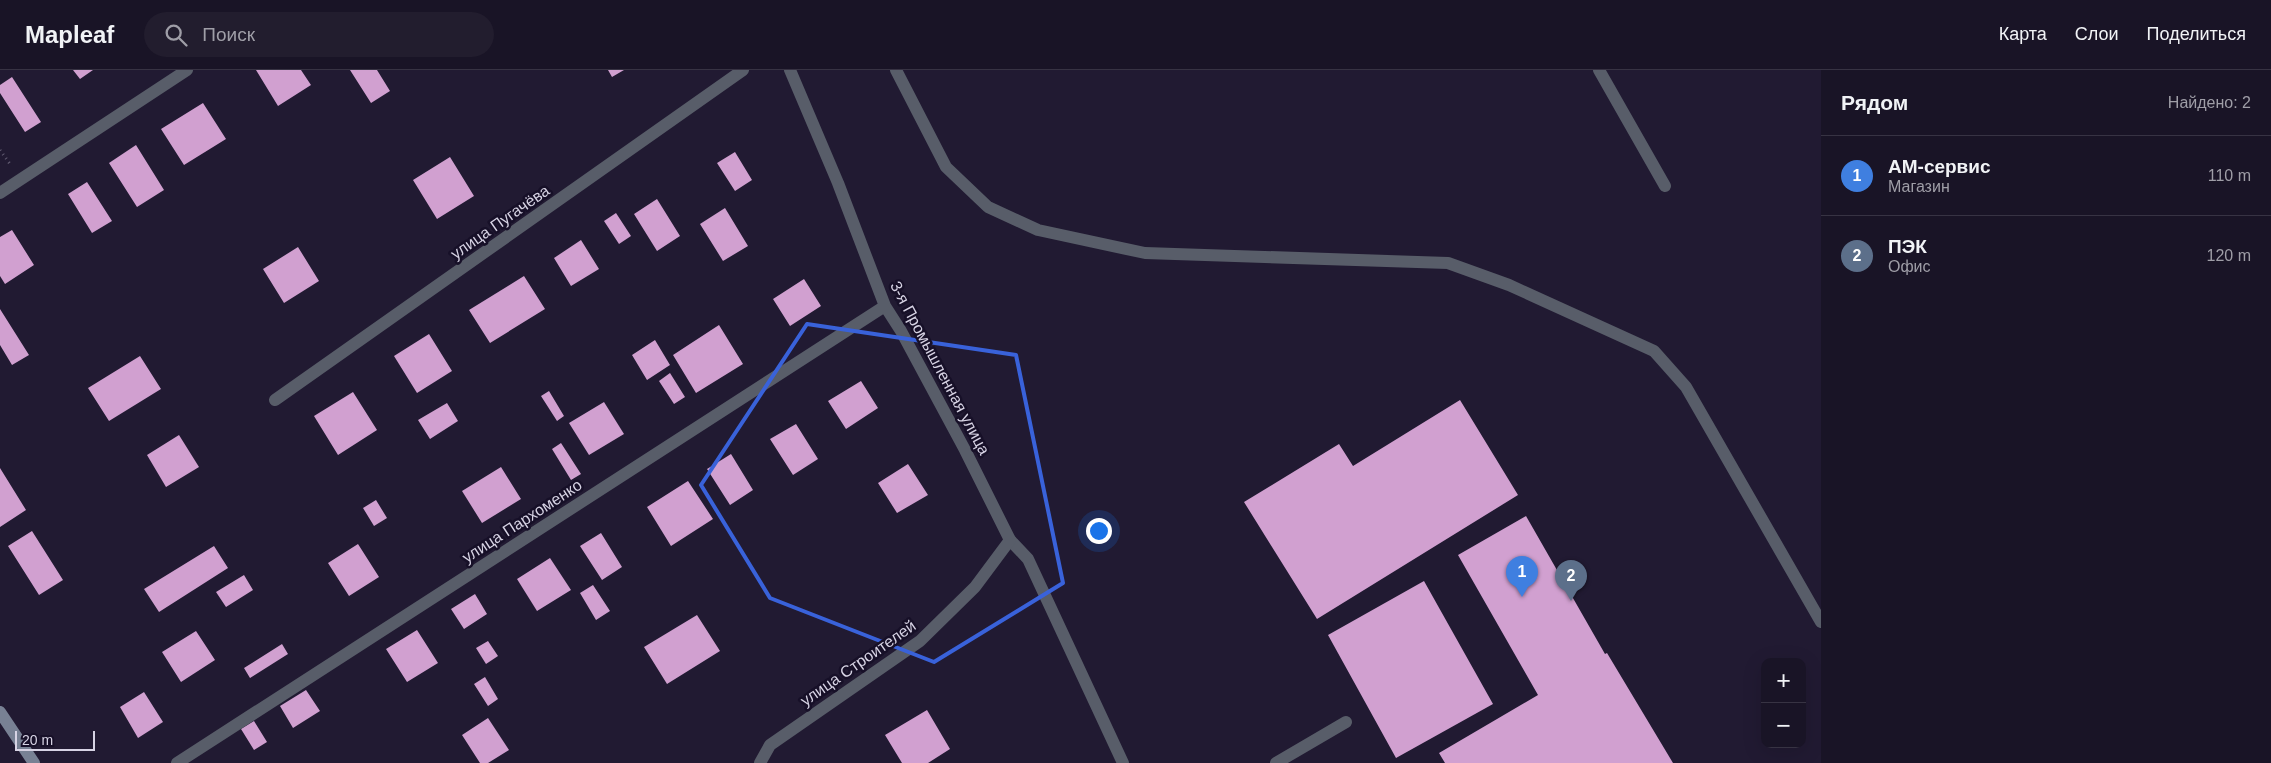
<!DOCTYPE html>
<html lang="ru">
<meta charset="utf-8">
<style>
:root{--surface:#191426;--page:#221d2e;--text:#f1f3f6;--muted:#9f9ea7;--line:#373343;--accent:#ddb133}
body{margin:0;font-family:Arial,sans-serif;background:var(--page);color:var(--text)}
.controls{position:absolute;right:15px;bottom:15px;display:grid;overflow:hidden;border-radius:10px;box-shadow:0 5px 20px #0002}
.controls button{width:45px;height:45px;display:grid;place-items:center;padding:0;border:0;border-bottom:1px solid var(--line);background:var(--surface);color:var(--text);font:25px sans-serif}
.scale{position:absolute;left:15px;bottom:12px;width:80px;box-sizing:border-box;padding-left:5px;border:2px solid #d7d3e4;border-top:0;font-size:14px;line-height:18px;white-space:nowrap;color:#d7d3e4;-webkit-text-stroke:4px #171028;paint-order:stroke}
.you{position:absolute;left:1098px;top:460px;width:18px;height:18px;margin:-12px;border:4px solid #fff;border-radius:50%;background:#1a73e8;box-shadow:0 0 0 8px #1a73e833}
.badge{display:grid;place-items:center;width:32px;height:32px;border-radius:50%;background:var(--accent);color:#fff;font-size:16px;font-weight:700}
.pin{position:absolute;translate:-50% -41px;filter:drop-shadow(0 1px 2px #0008)}
.pin::after{content:'';position:absolute;top:26px;width:18px;height:15px;background:inherit;clip-path:polygon(0 0,100% 0,50% 100%)}
.list{margin:0;padding:0;list-style:none}
h2{display:flex;justify-content:space-between;align-items:center;height:65px;margin:0;padding:0 20px;font-size:21px}
h2 small{font-size:16px;font-weight:400;color:var(--muted)}
.list li{display:grid;grid-template-columns:32px 1fr auto;gap:15px;align-items:center;box-sizing:border-box;height:80px;padding:0 20px;border-top:1px solid var(--line)}
.list b{display:block;font-size:19px;white-space:nowrap}
.list p{margin:0;font-size:16px;white-space:nowrap;color:var(--muted)}
.list em{font-size:16px;font-style:normal;color:var(--muted)}
.icon{flex:none;width:28px;height:28px;fill:none;stroke:currentColor;stroke-width:2;stroke-linecap:round;stroke-linejoin:round}
.map{position:relative;flex:none;width:1821px;height:693px;overflow:hidden}
header{display:flex;align-items:center;gap:30px;box-sizing:border-box;height:70px;padding:0 25px;background:var(--surface);border-bottom:1px solid var(--line)}
header strong{font-size:24px}
nav{display:flex;gap:28px;margin-inline-start:auto;font-size:18px}
.search{width:350px;height:45px;background:var(--page);display:flex;align-items:center;gap:12px;box-sizing:border-box;padding:0 18px;border-radius:28px;color:var(--muted);font-size:19px}
main{display:flex}
aside{flex:1;background:var(--surface)}
.map>svg:first-child{display:block}
</style>
<header>
<strong>Mapleaf</strong>
<div class="search"><svg class="icon" aria-label="search" viewBox="0 0 24 24"><circle cx="10" cy="10" r="6"/><path d="M15 15l6 6"/></svg>Поиск</div>
<nav><a>Карта</a><a>Слои</a><a>Поделиться</a></nav>
</header>
<main>
<div class="map">
<svg width="1821" height="693" viewBox="0 0 1821 693">
<rect width="100%" height="100%" fill="#211a32"/>
<path fill="#d1a0d0" d="M 73,0 L 93,0 L 80,9 Z
M 256,0 L 301,0 L 311,15 L 278,36 Z
M 350,0 L 377,0 L 390,21 L 371,33 Z
M 608,0 L 624,0 L 612,7 Z
M 12,7 L 41,52 L 25,62 L 0,23 L 0,15 Z
M 203,33 L 226,69 L 184,95 L 161,59 Z
M 136,75 L 164,120 L 137,137 L 109,93 Z
M 735,82 L 752,110 L 735,121 L 717,93 Z
M 450,87 L 474,126 L 437,149 L 413,110 Z
M 87,112 L 112,151 L 92,163 L 68,124 Z
M 657,129 L 680,166 L 657,181 L 634,144 Z
M 725,138 L 748,176 L 723,191 L 700,154 Z
M 616,143 L 631,166 L 619,174 L 604,151 Z
M 12,160 L 34,195 L 5,214 L 0,206 L 0,167 Z
M 581,170 L 599,199 L 571,216 L 554,188 Z
M 298,177 L 319,211 L 284,233 L 263,199 Z
M 524,206 L 545,239 L 490,273 L 469,240 Z
M 804,209 L 821,236 L 790,256 L 773,229 Z
M 0,239 L 29,285 L 12,295 L 0,275 Z
M 719,255 L 743,294 L 696,323 L 673,285 Z
M 429,264 L 452,301 L 417,323 L 394,286 Z
M 655,270 L 670,295 L 647,310 L 632,285 Z
M 140,286 L 161,319 L 109,351 L 88,318 Z
M 670,303 L 685,327 L 674,334 L 659,311 Z
M 861,311 L 878,338 L 846,359 L 828,331 Z
M 549,321 L 564,346 L 557,351 L 541,326 Z
M 353,322 L 377,360 L 338,385 L 314,346 Z
M 1460,330 L 1518,425 L 1317,549 L 1244,432 L 1339,374 L 1353,396 Z
M 604,332 L 624,364 L 589,385 L 569,353 Z
M 447,333 L 458,351 L 430,369 L 418,350 Z
M 796,354 L 818,389 L 793,405 L 770,369 Z
M 179,365 L 199,397 L 166,417 L 147,385 Z
M 561,373 L 581,404 L 571,410 L 552,379 Z
M 731,384 L 753,420 L 730,435 L 707,399 Z
M 908,394 L 928,425 L 897,443 L 878,413 Z
M 501,397 L 521,429 L 482,453 L 462,421 Z
M 0,398 L 26,440 L 0,457 Z
M 688,411 L 713,449 L 671,476 L 647,437 Z
M 376,430 L 387,448 L 374,456 L 363,438 Z
M 1526,446 L 1605,584 L 1607,583 L 1673,693 L 1445,693 L 1439,683 L 1538,625 L 1458,485 Z
M 32,461 L 63,510 L 39,525 L 8,476 Z
M 601,463 L 622,497 L 602,510 L 580,476 Z
M 358,474 L 379,507 L 349,526 L 328,493 Z
M 214,476 L 228,498 L 159,542 L 144,519 Z
M 550,488 L 571,520 L 537,541 L 517,509 Z
M 244,505 L 253,520 L 226,537 L 216,522 Z
M 1424,511 L 1493,634 L 1396,688 L 1328,565 Z
M 593,515 L 610,541 L 596,550 L 580,523 Z
M 475,524 L 487,544 L 464,559 L 451,539 Z
M 697,545 L 720,581 L 667,614 L 644,577 Z
M 417,560 L 438,593 L 407,612 L 386,579 Z
M 196,561 L 215,590 L 181,612 L 162,582 Z
M 488,571 L 498,586 L 486,594 L 476,578 Z
M 282,574 L 288,584 L 250,608 L 244,598 Z
M 485,607 L 498,629 L 488,636 L 474,614 Z
M 306,620 L 320,641 L 293,658 L 280,636 Z
M 144,622 L 163,652 L 138,668 L 120,637 Z
M 927,640 L 950,679 L 928,693 L 902,693 L 885,665 Z
M 488,648 L 509,680 L 488,693 L 480,693 L 462,665 Z
M 254,651 L 267,672 L 254,680 L 241,659 Z"/>
<g fill="none" stroke-linecap="round" stroke-linejoin="round">
<path stroke="#645e74" stroke-width="3" stroke-dasharray="1 4" stroke-linecap="butt" d="M 0,80 L 10,94"/>
<path stroke="#585d69" stroke-width="12" d="M 896,0 L 946,97 L 988,137 L 1038,160 L 1145,183 L 1448,193 L 1509,215 L 1654,281 L 1686,317 L 1821,552
M 1599,0 L 1665,116
M 1010,470 L 1028,489 L 1123,693
M 1276,693 L 1346,652"/>
<path stroke="#585d69" stroke-width="12" d="M 275,330 L 743,0
M 177,693 L 885,236
M 760,693 L 770,675 L 920,571 L 975,517 L 1010,470 L 965,380 L 901,261 L 885,236 L 838,113 L 790,0"/>
<path stroke="#585d69" stroke-width="12" d="M 0,123 L 187,0"/>
<path stroke="#788194" stroke-width="12" d="M 0,642 L 34,693"/>
</g>
<path fill="none" stroke="#3962da" stroke-width="4" stroke-linejoin="round" d="M 807,254 L 1016,285 L 1063,513 L 934,592 L 770,528 L 701,415 Z"/>
<g text-anchor="middle" dominant-baseline="central" stroke-width="5" stroke-linejoin="round" paint-order="stroke">
<g font-size="16" fill="#d7d3e4" stroke="#171028">
<text transform="translate(500 152) rotate(-35)">улица Пугачёва</text>
<text transform="translate(940 298) rotate(62)">3-я Промышленная улица</text>
<text transform="translate(522 451) rotate(-33)">улица Пархоменко</text>
<text transform="translate(858 593) rotate(-35)">улица Строителей</text>
</g>
</g>
</svg>
<div class="controls">
<button>+</button>
<button>−</button>
</div>
<div class="scale">20 m</div>
<div class="you"></div>
<div class="pin badge" style="left:1522px;top:527px;background:#3f7fe0">1</div>
<div class="pin badge" style="left:1571px;top:531px;background:#5c6f8a">2</div>
</div>
<aside>
<h2>Рядом<small>Найдено: 2</small></h2>
<ul class="list">
<li><span class="badge" style="background:#3f7fe0">1</span><div><b>АМ-сервис</b><p>Магазин</p></div><em>110 m</em></li>
<li><span class="badge" style="background:#5c6f8a">2</span><div><b>ПЭК</b><p>Офис</p></div><em>120 m</em></li>
</ul>
</aside>
</main>
